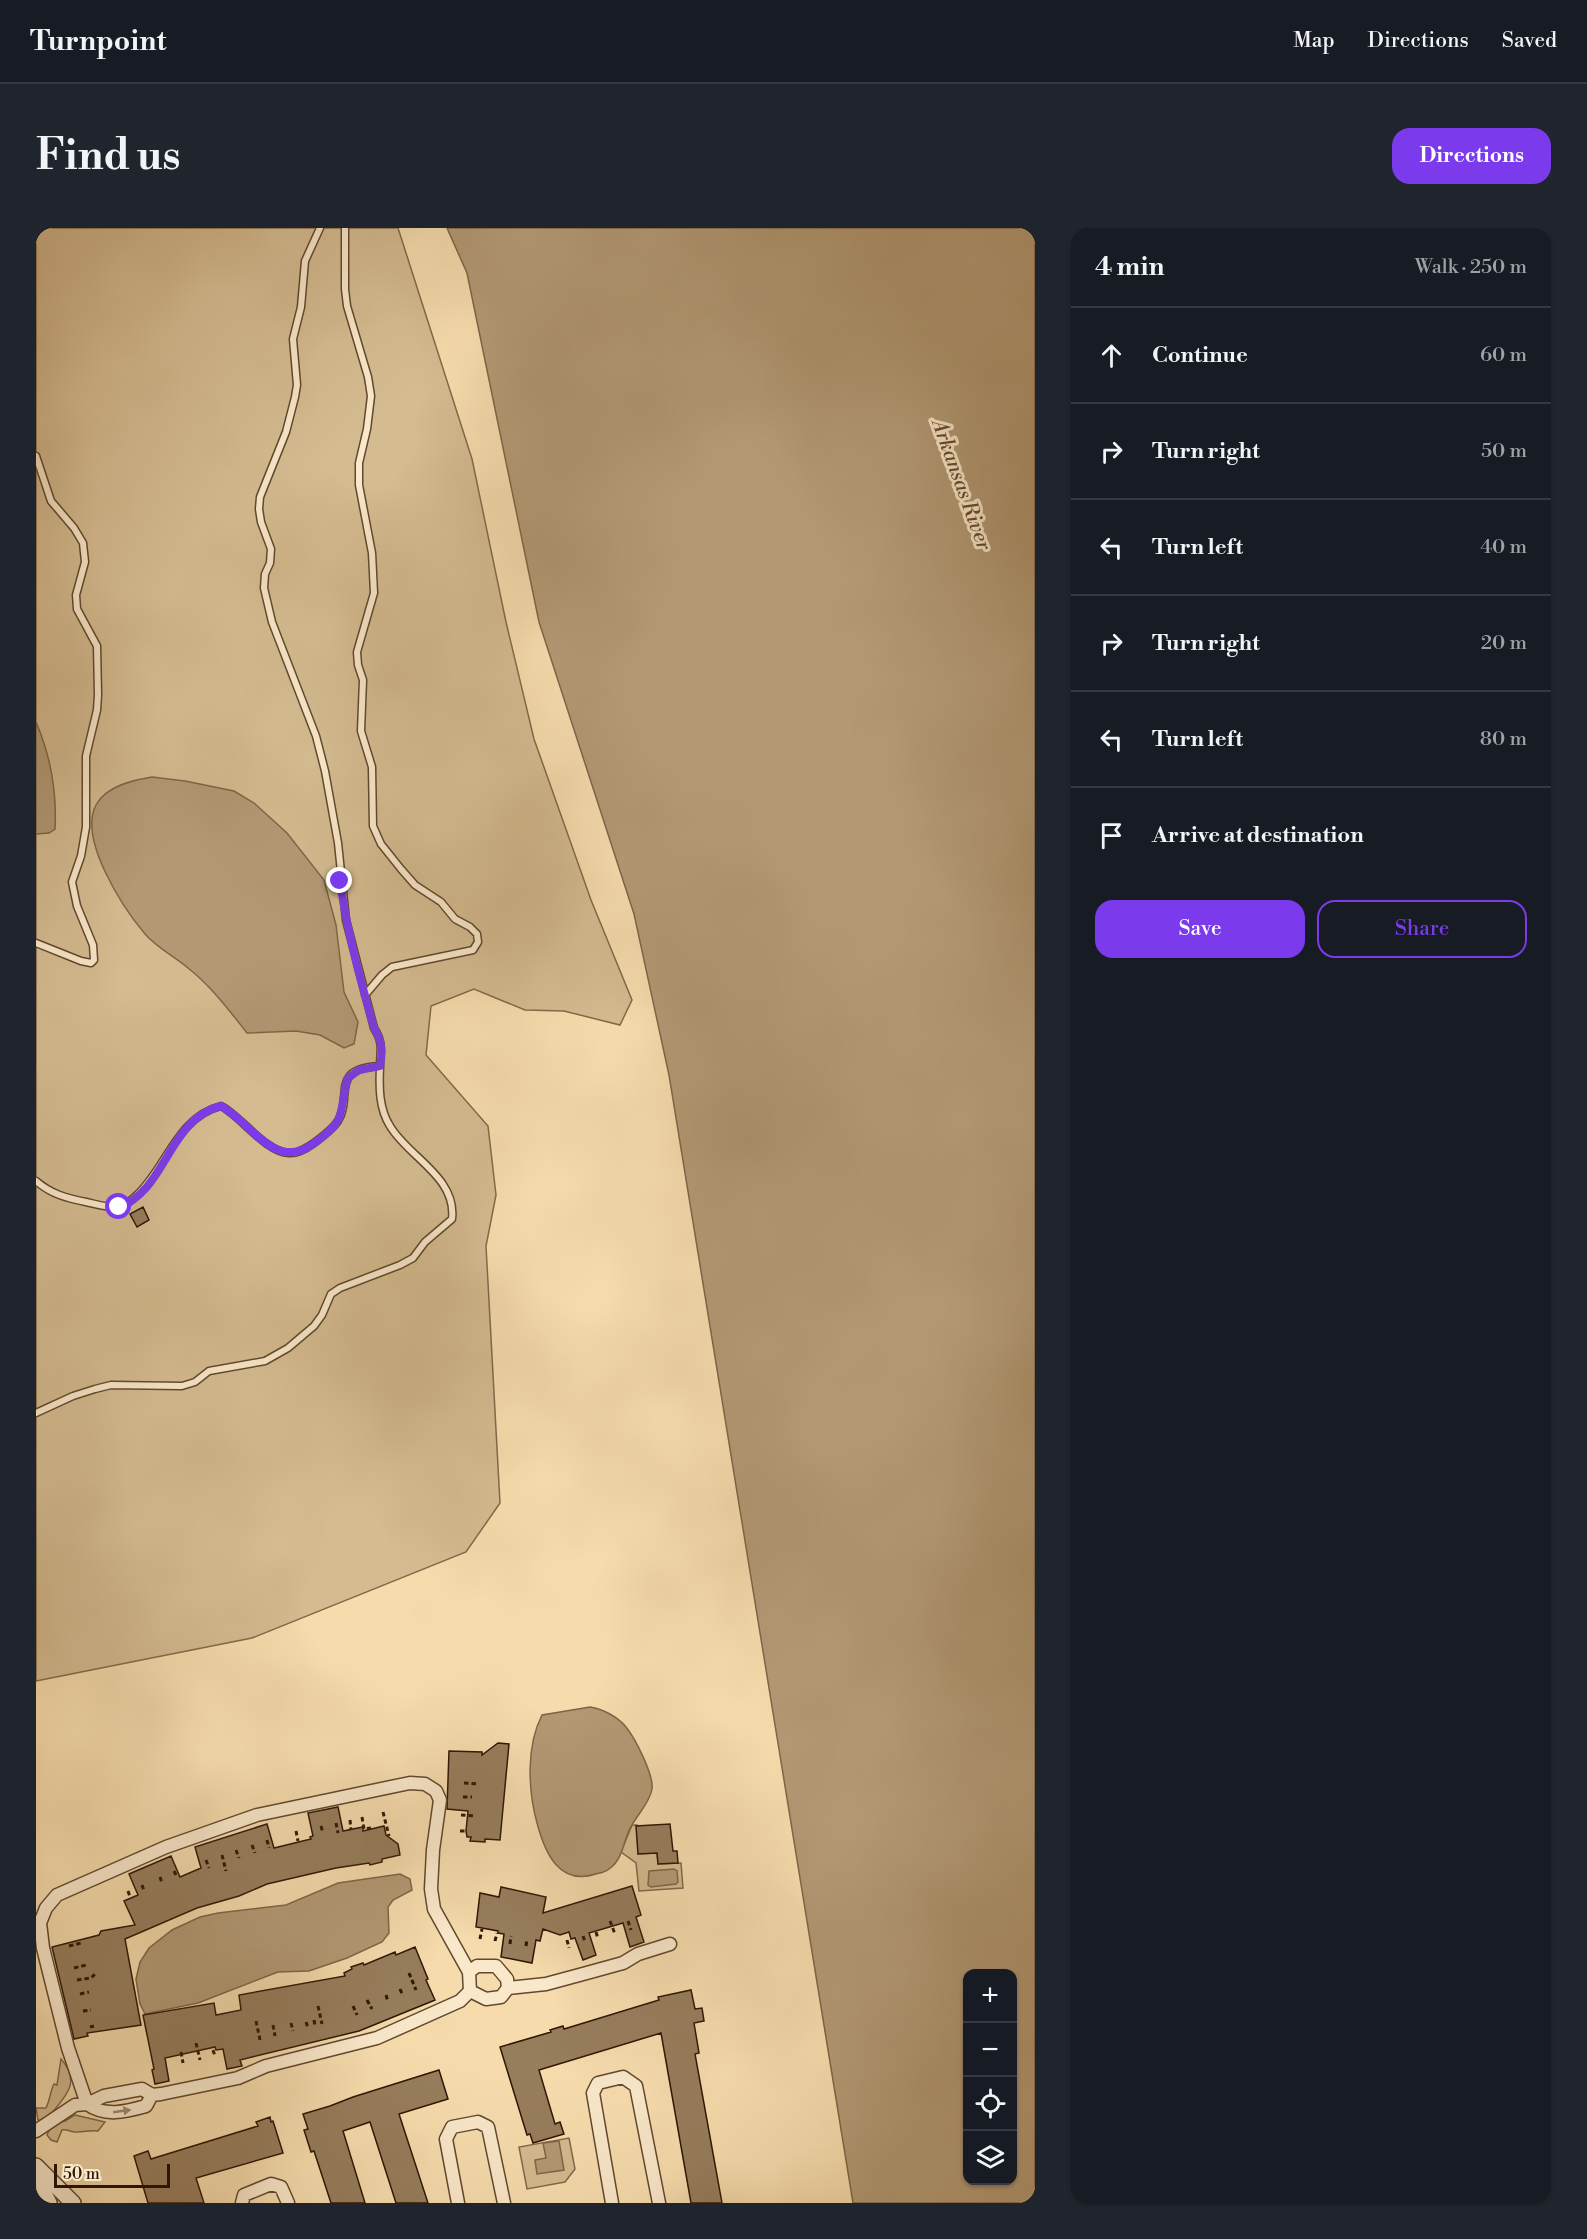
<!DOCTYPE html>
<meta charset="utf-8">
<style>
:root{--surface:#171b24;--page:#20242c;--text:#f1f3f6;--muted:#9ea1a6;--line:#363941;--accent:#7c3aed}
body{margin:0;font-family:"Libre Bodoni",serif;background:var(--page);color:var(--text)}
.controls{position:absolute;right:18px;bottom:18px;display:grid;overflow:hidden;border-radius:12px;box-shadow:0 2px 4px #0004}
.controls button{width:54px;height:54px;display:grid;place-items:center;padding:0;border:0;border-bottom:2px solid var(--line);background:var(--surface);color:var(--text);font:30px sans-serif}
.scale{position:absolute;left:18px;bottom:15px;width:116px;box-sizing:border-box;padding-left:6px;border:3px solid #2f1705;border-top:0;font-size:16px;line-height:21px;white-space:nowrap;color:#2f1705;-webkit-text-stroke:4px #f9e8ca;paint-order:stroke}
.stop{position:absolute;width:18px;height:18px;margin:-14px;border:4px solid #7c3aed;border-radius:50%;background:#fff}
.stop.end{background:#7c3aed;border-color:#fff;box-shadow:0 2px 6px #0008}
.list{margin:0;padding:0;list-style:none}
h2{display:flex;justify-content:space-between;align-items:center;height:78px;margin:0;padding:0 24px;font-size:26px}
h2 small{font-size:20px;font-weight:400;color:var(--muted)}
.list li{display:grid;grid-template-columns:39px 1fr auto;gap:18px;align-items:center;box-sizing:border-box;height:96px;padding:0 24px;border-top:2px solid var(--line)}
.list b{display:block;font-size:22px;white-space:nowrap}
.list em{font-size:20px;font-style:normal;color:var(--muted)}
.actions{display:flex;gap:12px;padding:18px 24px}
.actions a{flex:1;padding:14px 0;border:2px solid var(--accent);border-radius:18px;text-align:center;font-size:21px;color:var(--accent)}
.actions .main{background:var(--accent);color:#fff}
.icon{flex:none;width:33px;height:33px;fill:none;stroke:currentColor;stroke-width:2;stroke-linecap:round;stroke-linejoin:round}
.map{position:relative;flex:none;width:999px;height:1975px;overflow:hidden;border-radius:18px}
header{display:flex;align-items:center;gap:36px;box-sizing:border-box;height:84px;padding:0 30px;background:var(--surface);border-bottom:2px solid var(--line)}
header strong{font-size:28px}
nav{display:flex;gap:33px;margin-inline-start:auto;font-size:21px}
.intro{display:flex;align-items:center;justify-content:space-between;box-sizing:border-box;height:144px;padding:0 36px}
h1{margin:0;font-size:42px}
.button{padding:15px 27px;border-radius:18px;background:var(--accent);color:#fff;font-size:21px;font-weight:700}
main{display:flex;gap:36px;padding:0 36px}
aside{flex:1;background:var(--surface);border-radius:18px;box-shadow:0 2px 4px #0004}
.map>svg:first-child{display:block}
</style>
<header>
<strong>Turnpoint</strong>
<nav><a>Map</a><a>Directions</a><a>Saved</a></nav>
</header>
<div class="intro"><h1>Find us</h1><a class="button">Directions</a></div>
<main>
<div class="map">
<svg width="999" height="1975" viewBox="0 0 999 1975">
<rect width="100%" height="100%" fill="#f6dcad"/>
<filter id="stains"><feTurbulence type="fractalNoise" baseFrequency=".00333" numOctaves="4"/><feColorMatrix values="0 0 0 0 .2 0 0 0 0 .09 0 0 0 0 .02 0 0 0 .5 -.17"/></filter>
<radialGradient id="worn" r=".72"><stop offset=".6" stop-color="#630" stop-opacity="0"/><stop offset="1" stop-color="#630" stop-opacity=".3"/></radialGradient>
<path fill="#d4bb90" stroke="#82694a" stroke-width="1.5" d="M 0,0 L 362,0 L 436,231 L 470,394 L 498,511 L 555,672 L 596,772 L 584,797 L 528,783 L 489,782 L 438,761 L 395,778 L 390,827 L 452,898 L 460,967 L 450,1018 L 464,1275 L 430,1324 L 216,1410 L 0,1453 Z
M 596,1597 L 601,1597 L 602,1626 L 621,1625 L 622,1636 L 645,1635 L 647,1660 L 603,1663 L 600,1635 L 585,1624 Z
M 25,1831 C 47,1856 27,1870 12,1890 L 8,1893 L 2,1892 L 0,1880 L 10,1880 C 14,1872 14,1864 18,1856 L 21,1857 Z
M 39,1887 L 69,1894 L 62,1903 C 54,1902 49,1904 41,1904 C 36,1905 32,1901 26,1902 L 21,1914 L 15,1912 L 11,1907 L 16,1896 L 29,1893 Z
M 533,1910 L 539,1941 L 529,1954 L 491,1961 L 483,1919 Z"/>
<path fill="#b29974" stroke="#7e6548" stroke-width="1.5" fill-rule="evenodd" d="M 411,0 L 999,0 L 999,1975 L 817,1975 L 633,847 L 598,686 L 503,394 L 431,45 ZM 932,1746 L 976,1746 L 976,1952 L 932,1952 Z
M 0,494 C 15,529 21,563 19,601 L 13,605 L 0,606 Z
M 116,549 L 149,553 L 198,563 L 218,575 L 251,605 L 288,652 L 300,697 L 308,764 L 322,794 L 318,816 L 308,820 L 284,807 L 260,803 L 211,805 C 193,782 175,758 152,740 C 138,728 121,720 109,706 C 87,680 42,611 60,577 C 70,558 97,552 116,549 Z
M 554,1479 C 567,1481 582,1489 590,1499 C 599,1510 618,1547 616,1561 C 614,1574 602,1586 596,1597 C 587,1611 588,1631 573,1641 C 570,1644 564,1645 560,1646 C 523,1658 509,1625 501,1595 C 492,1562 490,1518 506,1487 Z
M 638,1641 L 641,1643 L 642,1654 L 640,1656 L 615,1659 L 612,1657 L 613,1643 Z
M 364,1646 L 374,1651 L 376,1662 L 357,1672 L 352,1679 L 353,1705 L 346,1714 L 311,1730 L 273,1743 L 242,1744 L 162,1775 L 109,1786 L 104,1776 L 100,1751 L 104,1734 L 113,1720 L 136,1702 L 164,1689 L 182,1685 L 250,1677 L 302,1655 Z
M 523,1913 L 528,1942 L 501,1946 L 499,1932 L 510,1930 L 507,1915 Z"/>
<path fill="#967d5c" stroke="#2f1705" stroke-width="1.5" d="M 107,979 L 113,992 L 101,999 L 94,986 Z
M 462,1515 L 473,1516 L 464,1612 L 449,1611 L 449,1614 L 434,1613 L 435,1609 L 431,1609 L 430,1603 L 432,1583 L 411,1581 L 413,1523 L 446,1524 L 446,1527 Z
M 302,1579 L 307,1603 L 327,1599 L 327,1603 L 348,1598 L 350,1607 L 362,1616 L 364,1627 L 346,1631 L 346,1634 L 334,1637 L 333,1635 L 300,1640 L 231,1656 L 203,1668 L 161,1680 L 89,1711 L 105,1797 L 51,1805 L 52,1808 L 38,1811 L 16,1719 L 63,1707 L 65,1703 L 99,1697 L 88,1673 L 102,1667 L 93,1646 L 135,1628 L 144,1649 L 165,1640 L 159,1619 L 231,1596 L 238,1620 L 275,1611 L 274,1609 L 277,1608 L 272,1585 Z
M 634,1596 L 637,1623 L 641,1623 L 642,1635 L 622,1636 L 621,1625 L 602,1626 L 600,1598 Z
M 596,1658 L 605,1687 L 600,1689 L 608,1714 L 594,1719 L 587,1695 L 553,1705 L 560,1727 L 547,1732 L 539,1710 L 535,1711 L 533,1704 L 524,1707 L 507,1701 L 504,1713 L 500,1712 L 496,1735 L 465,1729 L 468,1706 L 462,1705 L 462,1703 L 440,1699 L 444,1665 L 463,1669 L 465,1659 L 510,1669 L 507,1685 Z
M 379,1719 L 392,1751 L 390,1752 L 399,1772 L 323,1803 L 204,1832 L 206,1838 L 191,1841 L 187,1821 L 180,1822 L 179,1819 L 129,1830 L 133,1853 L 119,1856 L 116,1842 L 118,1841 L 107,1787 L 178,1775 L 180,1787 L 205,1782 L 203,1767 L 309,1748 L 308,1745 L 316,1741 L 315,1739 L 327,1735 L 328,1737 L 359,1724 L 360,1727 Z
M 655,1762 L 659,1781 L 666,1780 L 668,1793 L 658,1795 L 663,1825 L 659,1826 L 686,1975 L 655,1975 L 625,1805 L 503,1842 L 519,1896 L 524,1894 L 528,1906 L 497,1915 L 494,1906 L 491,1907 L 464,1819 L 515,1804 L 514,1802 L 527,1798 L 528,1801 L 623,1772 L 622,1769 Z
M 403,1842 L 412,1871 L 363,1886 L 392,1975 L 360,1975 L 334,1894 L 307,1903 L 329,1975 L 295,1975 L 278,1923 L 275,1924 L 268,1902 L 272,1901 L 267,1886 L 294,1878 L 317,1869 Z
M 234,1889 L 235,1894 L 237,1893 L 247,1925 L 160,1950 L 168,1975 L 112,1975 L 98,1928 L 112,1923 L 115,1931 L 222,1898 L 220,1894 Z"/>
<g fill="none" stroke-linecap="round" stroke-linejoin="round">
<defs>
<path id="service" d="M 309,0 L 309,61 L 311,78 L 332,149 L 335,168 L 331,201 L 323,235 L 323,257 L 336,325 L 338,365 L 321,424 L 322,437 L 327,452 L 325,503 L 336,539 L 337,598 L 345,616 L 365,641 L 379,657 L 405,674 L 419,691 L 434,699 L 441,706 L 442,714 L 437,722 L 356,739 L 346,747 L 329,767
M 0,228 L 15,273 L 38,300 L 47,315 L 49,334 L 40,367 L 41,381 L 61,418 L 62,467 L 61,482 L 50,528 L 50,599 L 45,628 L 36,654 L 41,678 L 57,717 L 58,732 L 55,735 L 45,733 L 0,715
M 0,953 C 15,966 30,970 50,974 C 60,976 72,980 82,979 C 90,978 95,972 101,967 C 131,939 141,889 185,878 C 205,888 229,924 253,925 C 262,926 271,920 278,915 C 286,909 296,902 302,893 C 317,868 293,841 343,838
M 0,1185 L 37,1168 L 59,1161 L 75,1157 L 146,1158 L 159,1154 L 173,1143 L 229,1133 L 252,1120 L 278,1098 L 286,1087 L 295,1066 L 304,1060 L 364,1037 L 377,1030 L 389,1014 L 416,991 C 421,949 372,929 354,898 C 343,881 343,859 344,839 C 344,822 348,816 338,800 L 310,692 L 302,615 L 289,543 L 280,508 L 236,394 L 228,360 L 229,346 L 234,335 L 235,321 L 225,294 L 223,281 L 224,269 L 250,204 L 259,169 L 261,157 L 257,111 L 265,79 L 269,33 L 284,0"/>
<path id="minor" d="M 433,1744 L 441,1738 L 460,1738 L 471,1751 L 472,1760
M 434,1763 L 450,1771 L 465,1769 L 472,1760 L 510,1756 L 547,1746 L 587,1735 L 602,1726 L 634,1716
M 0,1903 L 39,1877 L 51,1876 L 68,1868 L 106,1861 L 116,1867 L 125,1866 L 202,1850 L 230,1838 L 341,1810 L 424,1773 L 434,1763 L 433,1744 L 398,1681 L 395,1661 L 397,1622 L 404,1572 L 400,1563 L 389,1556 L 374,1555 L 221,1587 L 130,1619 L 21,1667 L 10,1680 L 4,1695 L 7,1720 L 32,1820 L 51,1876 C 69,1889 89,1884 110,1878 L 116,1867
M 206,1975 L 208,1967 L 235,1956 L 245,1959 L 252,1975
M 422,1975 L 410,1911 L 416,1899 L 442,1894 L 452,1899 L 468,1975
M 576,1975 L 557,1865 L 562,1855 L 587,1849 L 600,1858 L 623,1975"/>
<path id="tertiary" d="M 0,1938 L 37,1975
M 0,1950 L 13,1975"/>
</defs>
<use href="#service" stroke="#61482f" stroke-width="9"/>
<use href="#minor" stroke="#61482f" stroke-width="15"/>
<use href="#tertiary" stroke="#61482f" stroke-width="18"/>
<path stroke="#2f1705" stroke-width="3" stroke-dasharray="4.5 3" stroke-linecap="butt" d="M 428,1555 L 443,1556
M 427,1569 L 436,1569
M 347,1584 L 353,1608
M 425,1587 L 440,1588
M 326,1589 L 328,1601 L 335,1600
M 314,1592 L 315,1602
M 300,1595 L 302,1605
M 285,1598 L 287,1605
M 260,1603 L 262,1613
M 424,1603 L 430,1603
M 231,1612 L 233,1620
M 216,1617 L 219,1625
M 200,1622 L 203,1630
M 186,1627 L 190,1643
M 170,1632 L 173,1640
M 138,1643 L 141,1649
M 124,1649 L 126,1655
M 106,1657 L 108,1663
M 92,1663 L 94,1669
M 574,1693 L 579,1706
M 592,1693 L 595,1702
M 560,1704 L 562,1711
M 547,1708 L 549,1714
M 444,1711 L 446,1701
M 531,1712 L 533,1720
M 459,1713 L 461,1705
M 474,1716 L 475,1708
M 33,1718 L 45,1715
M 490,1718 L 491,1711
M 38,1740 L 50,1737
M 373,1745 L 380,1762
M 41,1752 L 55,1750 L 60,1745
M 364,1761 L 367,1768
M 44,1766 L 53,1764
M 350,1767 L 352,1774
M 331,1772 L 336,1781
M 282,1778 L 286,1796
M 317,1778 L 321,1787
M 47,1783 L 55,1782
M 278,1792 L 279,1798
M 220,1793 L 224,1812
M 270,1794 L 272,1800
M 255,1795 L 257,1803
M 237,1797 L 239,1808
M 54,1799 L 58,1798
M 160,1815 L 164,1832
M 177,1822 L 179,1828
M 145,1824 L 147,1835"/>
<use href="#service" stroke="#f9e8ca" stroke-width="6"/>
<use href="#minor" stroke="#f9e8ca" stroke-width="12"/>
<use href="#tertiary" stroke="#f9e8ca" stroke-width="15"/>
</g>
<defs><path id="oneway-solid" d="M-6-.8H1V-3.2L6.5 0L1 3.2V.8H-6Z" transform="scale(1.5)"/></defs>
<use fill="#9e8a71" href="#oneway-solid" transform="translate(86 1883) rotate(-8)"/>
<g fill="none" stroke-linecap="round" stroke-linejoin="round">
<path stroke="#7c3aed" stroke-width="8" d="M 83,979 C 131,962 132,891 185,878 C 215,894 238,944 277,916 C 286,909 298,901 303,890 C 308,877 307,863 312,850 L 323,842 L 344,838 C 347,823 346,813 338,800 C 324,751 311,703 304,653"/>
</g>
<g text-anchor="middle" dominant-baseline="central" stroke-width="6" stroke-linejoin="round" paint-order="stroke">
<g font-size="21" font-style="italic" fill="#634b31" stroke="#f9e8ca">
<text transform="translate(925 257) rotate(70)">Arkansas River</text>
</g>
</g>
<rect width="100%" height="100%" filter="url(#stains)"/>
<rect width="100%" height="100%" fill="url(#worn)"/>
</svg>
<div class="controls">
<button>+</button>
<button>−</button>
<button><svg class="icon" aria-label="locate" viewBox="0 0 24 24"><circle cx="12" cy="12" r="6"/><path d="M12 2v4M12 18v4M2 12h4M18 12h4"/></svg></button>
<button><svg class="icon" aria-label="layers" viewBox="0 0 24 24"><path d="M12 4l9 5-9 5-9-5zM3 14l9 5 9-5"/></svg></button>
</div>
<div class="scale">50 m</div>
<div class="stop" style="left:83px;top:979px"></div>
<div class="stop end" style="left:304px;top:653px"></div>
</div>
<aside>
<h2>4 min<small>Walk · 250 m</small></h2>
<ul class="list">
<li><svg class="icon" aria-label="ahead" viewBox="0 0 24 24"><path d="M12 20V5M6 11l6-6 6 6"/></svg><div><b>Continue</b></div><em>60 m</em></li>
<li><svg class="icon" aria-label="right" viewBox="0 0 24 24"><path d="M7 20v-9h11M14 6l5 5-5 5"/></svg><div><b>Turn right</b></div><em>50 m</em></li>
<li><svg class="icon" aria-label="left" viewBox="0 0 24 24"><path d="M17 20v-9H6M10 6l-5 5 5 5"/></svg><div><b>Turn left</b></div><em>40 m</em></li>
<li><svg class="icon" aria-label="right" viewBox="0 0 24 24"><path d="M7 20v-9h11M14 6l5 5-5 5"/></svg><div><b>Turn right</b></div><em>20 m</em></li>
<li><svg class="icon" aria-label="left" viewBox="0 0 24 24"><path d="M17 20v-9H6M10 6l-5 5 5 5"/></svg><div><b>Turn left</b></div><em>80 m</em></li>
<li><svg class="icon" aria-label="arrive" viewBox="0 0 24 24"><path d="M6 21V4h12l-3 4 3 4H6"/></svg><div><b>Arrive at destination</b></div></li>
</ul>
<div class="actions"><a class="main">Save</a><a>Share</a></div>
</aside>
</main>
